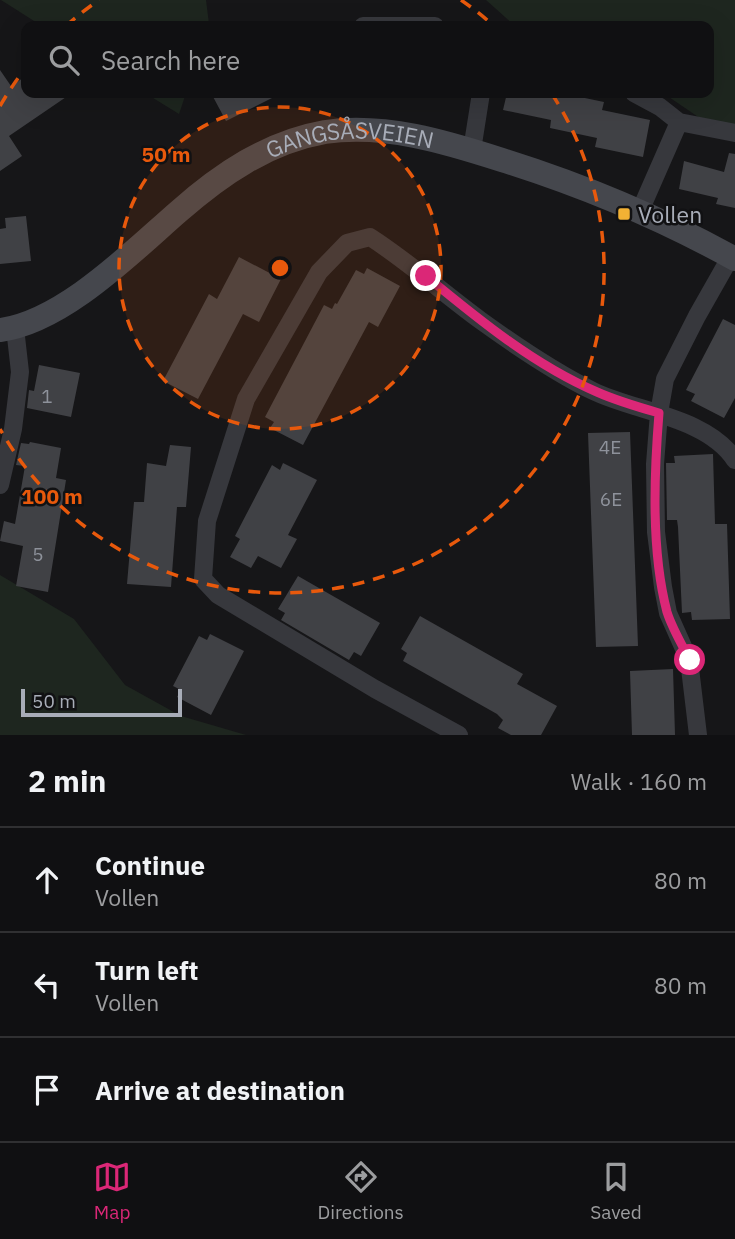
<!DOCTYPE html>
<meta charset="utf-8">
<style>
:root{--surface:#101012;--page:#1e1e20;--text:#f1f3f6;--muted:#9c9d9f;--line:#303032;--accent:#db2777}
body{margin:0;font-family:"IBM Plex Sans",sans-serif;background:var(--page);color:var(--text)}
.scale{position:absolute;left:21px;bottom:18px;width:161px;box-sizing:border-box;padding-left:7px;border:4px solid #a8adb8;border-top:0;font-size:19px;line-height:24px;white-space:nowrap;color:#a8adb8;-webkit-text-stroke:5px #111113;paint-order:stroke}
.stop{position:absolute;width:21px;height:21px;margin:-16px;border:5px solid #db2777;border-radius:50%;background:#fff}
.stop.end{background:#db2777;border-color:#fff;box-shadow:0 2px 7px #0008}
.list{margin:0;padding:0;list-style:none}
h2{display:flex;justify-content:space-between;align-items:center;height:91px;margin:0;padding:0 28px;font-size:30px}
h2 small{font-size:23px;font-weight:400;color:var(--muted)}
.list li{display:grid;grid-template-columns:46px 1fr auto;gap:21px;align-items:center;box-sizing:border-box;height:105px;padding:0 28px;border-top:2px solid var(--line)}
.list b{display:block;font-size:26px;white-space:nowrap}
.list p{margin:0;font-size:23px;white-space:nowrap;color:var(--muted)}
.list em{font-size:23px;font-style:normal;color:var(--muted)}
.icon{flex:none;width:38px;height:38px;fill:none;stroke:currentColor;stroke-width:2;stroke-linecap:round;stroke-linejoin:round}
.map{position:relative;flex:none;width:735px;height:735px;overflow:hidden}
.search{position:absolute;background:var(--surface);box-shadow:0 7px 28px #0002;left:21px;right:21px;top:21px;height:77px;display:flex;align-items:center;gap:18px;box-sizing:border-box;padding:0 24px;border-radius:14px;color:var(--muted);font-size:26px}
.sheet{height:406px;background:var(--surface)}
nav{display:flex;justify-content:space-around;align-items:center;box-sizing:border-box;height:98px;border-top:2px solid var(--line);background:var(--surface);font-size:19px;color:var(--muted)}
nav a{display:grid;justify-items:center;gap:4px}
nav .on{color:var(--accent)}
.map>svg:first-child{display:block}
</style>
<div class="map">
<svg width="735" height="735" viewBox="0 0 735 735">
<rect width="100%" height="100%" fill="#161618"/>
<path fill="#1e261f" d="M 1,0 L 206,0 L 209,24 L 208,26 L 42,26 Z
M 486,0 L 735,0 L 735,142 L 663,93 L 709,93 L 709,26 L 515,26 Z
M 145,93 L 186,93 L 179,114 Z
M 0,575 L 74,619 L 125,685 L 181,716 L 246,735 L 0,735 Z"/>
<path fill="#404145" d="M 0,70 L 11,86 L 26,76 L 26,93 L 72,93 L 9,136 L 22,156 L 0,171 Z
M 211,93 L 282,93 L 226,121 Z
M 507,93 L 561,93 L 604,102 L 602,110 L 650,120 L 643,157 L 595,147 L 597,138 L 550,128 L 551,120 L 503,110 Z
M 729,153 L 735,154 L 735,208 L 716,204 L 718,198 L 679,189 L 684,161 L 724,172 Z
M 26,216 L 31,261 L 0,264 L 0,229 L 6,228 L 5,218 Z
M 239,257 L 281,279 L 259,322 L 243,314 L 198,399 L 163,381 L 209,294 L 217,299 Z
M 367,268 L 400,286 L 378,327 L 369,322 L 303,445 L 270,428 L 274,422 L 265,417 L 324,305 L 332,309 L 335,303 L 337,304 L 356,270 L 364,274 Z
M 723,319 L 735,325 L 735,398 L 724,418 L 691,401 L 695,394 L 686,390 Z
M 39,365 L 80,373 L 71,417 L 27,408 L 29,390 L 34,391 Z
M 630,432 L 638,646 L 596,647 L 588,433 Z
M 30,442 L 61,448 L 56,478 L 66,480 L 48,592 L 16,586 L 23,546 L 0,541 L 4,521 L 15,524 L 25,466 L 16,465 L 21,443 L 29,444 Z
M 170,445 L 191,447 L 186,507 L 177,507 L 171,587 L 127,584 L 134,502 L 144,502 L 147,463 L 166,466 Z
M 713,454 L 715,524 L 727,524 L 730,619 L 692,620 L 691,612 L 682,613 L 678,527 L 677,520 L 667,520 L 666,463 L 675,463 L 674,456 Z
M 283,463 L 317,480 L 288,535 L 297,539 L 281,568 L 258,556 L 251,568 L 230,557 L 240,539 L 235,536 L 272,465 L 280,470 Z
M 298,576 L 380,623 L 361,656 L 354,652 L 349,660 L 281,620 L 285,613 L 278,609 Z
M 420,616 L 523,674 L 517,684 L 557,706 L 541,735 L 511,735 L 498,728 L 503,720 L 497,714 L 403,661 L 407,653 L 401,649 Z
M 210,634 L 244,651 L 211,715 L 177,697 L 181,690 L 173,686 L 199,636 L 207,640 Z
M 673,669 L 675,735 L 632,735 L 630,671 Z"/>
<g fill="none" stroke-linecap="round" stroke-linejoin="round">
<path stroke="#37383d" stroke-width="18" d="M 363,26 L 435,26
M 634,93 L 660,107 L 679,122 L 640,211
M 679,122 L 735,133
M 472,150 L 481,93
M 0,485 L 13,429 L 20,372 L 15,328
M 459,735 L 375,689 L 218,595 L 203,579 L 207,521 L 246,399 L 319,272 L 347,243 L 370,237 C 409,262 443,293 480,320 C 516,346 554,372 593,391 C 636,412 707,417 735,460
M 698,735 L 689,660 L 668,613 L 663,587 L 656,532 L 655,464 L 659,413 L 665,379 L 697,316 L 731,256"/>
<path stroke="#45474d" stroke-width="24" id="s1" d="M 0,330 C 63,322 132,252 178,212 C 221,174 268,142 325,132 C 384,123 446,142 502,160 C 582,185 661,218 735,259"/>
</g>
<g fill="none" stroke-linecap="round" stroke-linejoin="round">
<path stroke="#db2777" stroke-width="9" d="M 426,276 C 478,319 534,365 597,392 C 617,401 638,407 659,413 C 654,475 651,551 667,612 C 672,628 682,645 690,660"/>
</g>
<circle cx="280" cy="268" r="161" fill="#e8590c" fill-opacity=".12"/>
<g fill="none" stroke="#e8590c" stroke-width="3.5" stroke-dasharray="12 9">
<circle cx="280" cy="268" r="161"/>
<path d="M0 106A323 323 0 0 1 25 69M66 26A323 323 0 0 1 99 0M461 0A323 323 0 0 1 494 26M552 94A323 323 0 1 1 0 429"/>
</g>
<rect fill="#f2b134" stroke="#111113" stroke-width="2.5" x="617" y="207" width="14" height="14" rx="3.5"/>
<g text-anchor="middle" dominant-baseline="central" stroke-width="5" stroke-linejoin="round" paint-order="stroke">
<g font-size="19" fill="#8e929b">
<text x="47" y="396">1</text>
<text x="610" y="447">4E</text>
<text x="611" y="499">6E</text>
<text x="38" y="554">5</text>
</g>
<g font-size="23" fill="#a8adb8" stroke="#111113">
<text stroke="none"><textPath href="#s1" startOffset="410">GANGSÅSVEIEN</textPath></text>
</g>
<g font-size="23" fill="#a8adb8" stroke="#111113" text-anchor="start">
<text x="638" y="214">Vollen</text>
</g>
</g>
<circle cx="280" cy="268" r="10" fill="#e8590c" stroke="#111113" stroke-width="3.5"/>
<g font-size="21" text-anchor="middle" font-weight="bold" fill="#e8590c" stroke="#111113" stroke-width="5" stroke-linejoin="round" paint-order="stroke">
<text x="166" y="162">50 m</text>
<text x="52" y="504">100 m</text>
</g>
</svg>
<div class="scale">50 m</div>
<div class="stop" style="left:690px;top:660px"></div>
<div class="stop end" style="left:426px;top:276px"></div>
<div class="search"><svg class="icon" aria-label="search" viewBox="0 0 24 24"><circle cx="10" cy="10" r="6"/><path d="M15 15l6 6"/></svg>Search here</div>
</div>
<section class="sheet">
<h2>2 min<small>Walk · 160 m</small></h2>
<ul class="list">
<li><svg class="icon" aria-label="ahead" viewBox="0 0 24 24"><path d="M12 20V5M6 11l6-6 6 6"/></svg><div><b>Continue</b><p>Vollen</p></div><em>80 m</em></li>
<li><svg class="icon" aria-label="left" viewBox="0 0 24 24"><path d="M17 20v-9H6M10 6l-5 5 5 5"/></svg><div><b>Turn left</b><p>Vollen</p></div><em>80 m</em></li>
<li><svg class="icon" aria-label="arrive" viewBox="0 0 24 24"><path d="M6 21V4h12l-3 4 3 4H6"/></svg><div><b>Arrive at destination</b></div></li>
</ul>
</section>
<nav>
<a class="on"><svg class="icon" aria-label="map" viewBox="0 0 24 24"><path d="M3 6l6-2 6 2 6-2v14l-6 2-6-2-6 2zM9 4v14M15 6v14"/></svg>Map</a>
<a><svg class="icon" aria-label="directions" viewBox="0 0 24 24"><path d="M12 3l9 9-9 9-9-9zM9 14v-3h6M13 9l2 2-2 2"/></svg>Directions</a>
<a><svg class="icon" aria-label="saved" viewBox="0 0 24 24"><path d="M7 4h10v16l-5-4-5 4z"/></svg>Saved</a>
</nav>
